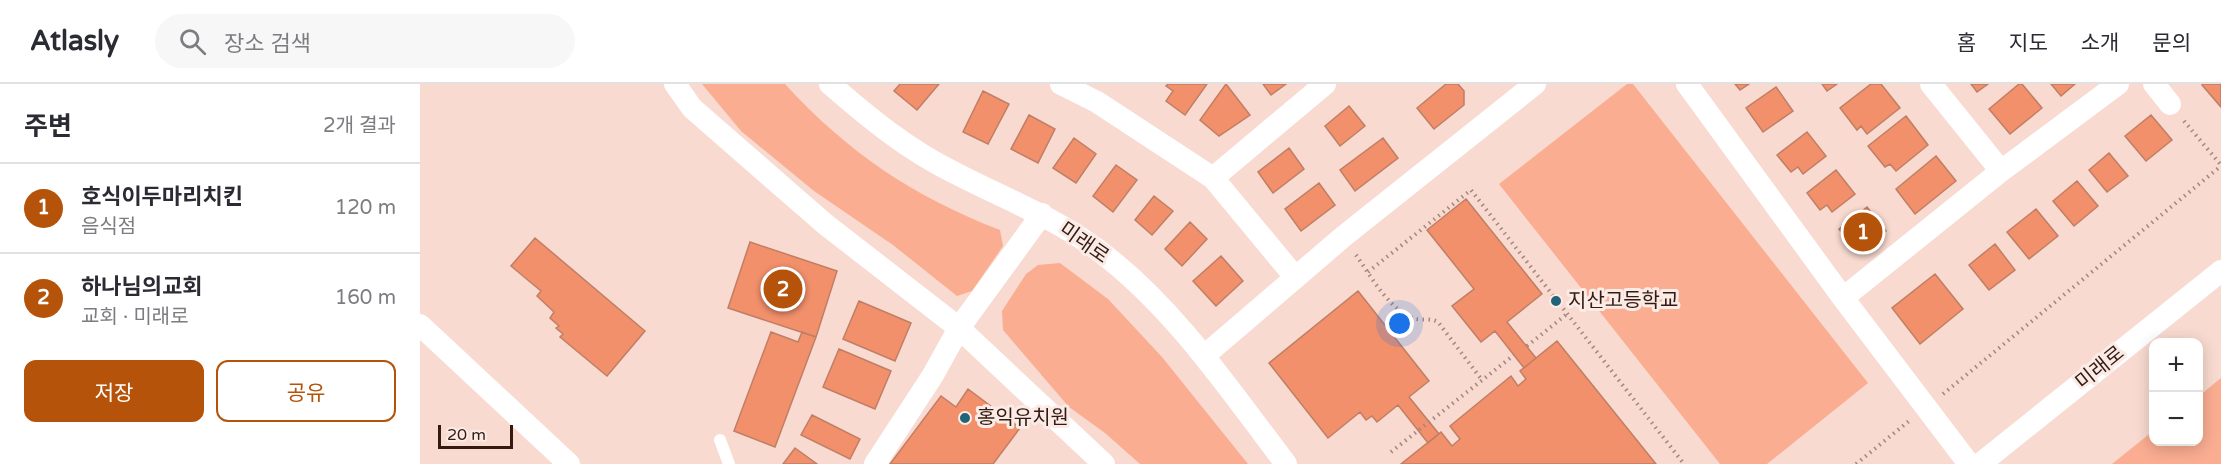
<!DOCTYPE html>
<html lang="ko">
<meta charset="utf-8">
<style>
:root{--surface:#fff;--page:#f7f7f7;--text:#2b2b33;--muted:#7c7c81;--line:#e1e1e2;--accent:#b45309}
body{margin:0;font-family:"Varela Round","Noto Sans KR",sans-serif;background:var(--page);color:var(--text)}
.controls{position:absolute;right:18px;bottom:18px;display:grid;overflow:hidden;border-radius:12px;box-shadow:0 3px 15px #0003}
.controls button{width:54px;height:54px;display:grid;place-items:center;padding:0;border:0;border-bottom:2px solid var(--line);background:var(--surface);color:var(--text);font:30px sans-serif}
.scale{position:absolute;left:18px;bottom:15px;width:75px;box-sizing:border-box;padding-left:6px;border:3px solid #341a10;border-top:0;font-size:16px;line-height:21px;white-space:nowrap;color:#341a10;-webkit-text-stroke:4px #faebe6;paint-order:stroke}
.you{position:absolute;left:980px;top:240px;width:21px;height:21px;margin:-15px;border:4px solid #fff;border-radius:50%;background:#1a73e8;box-shadow:0 0 0 9px #1a73e833}
.badge{display:grid;place-items:center;width:39px;height:39px;border-radius:50%;background:var(--accent);color:#fff;font-size:20px;font-weight:700}
.pin{position:absolute;translate:-50% -50%;border:3px solid #fff;box-shadow:0 2px 6px #0006}
.list{margin:0;padding:0;list-style:none}
h2{display:flex;justify-content:space-between;align-items:center;height:78px;margin:0;padding:0 24px;font-size:26px}
h2 small{font-size:20px;font-weight:400;color:var(--muted)}
.list li{display:grid;grid-template-columns:39px 1fr auto;gap:18px;align-items:center;box-sizing:border-box;height:90px;padding:0 24px;border-top:2px solid var(--line)}
.list b{display:block;font-size:22px;white-space:nowrap}
.list p{margin:0;font-size:20px;white-space:nowrap;color:var(--muted)}
.list em{font-size:20px;font-style:normal;color:var(--muted)}
.actions{display:flex;gap:12px;padding:18px 24px}
.actions a{flex:1;padding:14px 0;border:2px solid var(--accent);border-radius:12px;text-align:center;font-size:21px;color:var(--accent)}
.actions .main{background:var(--accent);color:#fff}
.icon{flex:none;width:33px;height:33px;fill:none;stroke:currentColor;stroke-width:2;stroke-linecap:round;stroke-linejoin:round}
.map{position:relative;flex:none;width:1801px;height:380px;overflow:hidden}
header{display:flex;align-items:center;gap:36px;box-sizing:border-box;height:84px;padding:0 30px;background:var(--surface);border-bottom:2px solid var(--line)}
header strong{font-size:28px}
nav{display:flex;gap:33px;margin-inline-start:auto;font-size:21px}
.search{width:420px;height:54px;background:var(--page);display:flex;align-items:center;gap:15px;box-sizing:border-box;padding:0 21px;border-radius:33px;color:var(--muted);font-size:22px}
main{display:flex}
aside{flex:1;background:var(--surface)}
.map>svg:first-child{display:block}
</style>
<header>
<strong>Atlasly</strong>
<div class="search"><svg class="icon" aria-label="search" viewBox="0 0 24 24"><circle cx="10" cy="10" r="6"/><path d="M15 15l6 6"/></svg>장소 검색</div>
<nav><a>홈</a><a>지도</a><a>소개</a><a>문의</a></nav>
</header>
<main>
<aside>
<h2>주변<small>2개 결과</small></h2>
<ul class="list">
<li><span class="badge">1</span><div><b>호식이두마리치킨</b><p>음식점</p></div><em>120 m</em></li>
<li><span class="badge">2</span><div><b>하나님의교회</b><p>교회 · 미래로</p></div><em>160 m</em></li>
</ul>
<div class="actions"><a class="main">저장</a><a>공유</a></div>
</aside>
<div class="map">
<svg width="1801" height="380" viewBox="0 0 1801 380">
<rect width="100%" height="100%" fill="#f8dad0"/>
<path fill="#faad91" d="M 282,0 L 365,0 C 427,68 494,113 580,146 L 583,162 L 552,207 L 537,212 L 473,161 L 394,107 L 321,47 Z
M 1207,0 L 1213,0 L 1448,299 L 1347,380 L 1300,380 L 1079,100 Z
M 640,179 L 688,215 L 742,273 L 828,380 L 720,380 L 685,349 L 649,323 L 583,246 L 582,227 L 606,190 L 618,181 Z
M 1801,294 L 1801,380 L 1692,380 L 1733,347 L 1734,358 L 1778,358 L 1779,312 Z"/>
<path fill="#f2906b" stroke="#c07e65" stroke-width="1.5" d="M 480,0 L 519,0 L 497,26 L 474,7 Z
M 748,0 L 787,0 L 765,31 L 746,17 L 753,7 L 746,2 Z
M 806,0 L 830,31 L 799,52 L 780,36 Z
M 843,0 L 866,0 L 851,11 Z
M 1026,0 L 1038,0 L 1044,7 L 1044,21 L 1014,45 L 997,24 Z
M 1315,0 L 1329,0 L 1320,6 Z
M 1402,0 L 1417,0 L 1407,7 Z
M 1451,0 L 1461,0 L 1480,24 L 1447,50 L 1441,42 L 1437,46 L 1420,24 Z
M 1551,0 L 1568,0 L 1557,8 Z
M 1599,0 L 1602,0 L 1622,24 L 1590,50 L 1569,25 Z
M 1631,0 L 1655,0 L 1641,12 Z
M 1784,0 L 1801,0 L 1801,23 L 1782,1 Z
M 1356,3 L 1373,27 L 1343,48 L 1326,24 Z
M 563,7 L 589,20 L 568,60 L 543,48 Z
M 929,22 L 945,42 L 920,62 L 905,42 Z
M 609,31 L 635,45 L 618,79 L 591,65 Z
M 1731,31 L 1752,56 L 1726,77 L 1705,52 Z
M 1486,32 L 1508,61 L 1476,87 L 1470,80 L 1465,83 L 1448,62 Z
M 1387,48 L 1406,72 L 1383,90 L 1378,83 L 1371,88 L 1357,71 Z
M 654,54 L 676,70 L 656,99 L 633,84 Z
M 963,54 L 978,74 L 935,107 L 920,86 Z
M 869,64 L 884,85 L 853,109 L 838,88 Z
M 1689,69 L 1708,92 L 1687,108 L 1669,86 Z
M 1516,72 L 1536,97 L 1495,130 L 1476,105 Z
M 696,81 L 717,96 L 693,128 L 673,112 Z
M 1416,86 L 1435,110 L 1412,128 L 1407,121 L 1400,126 L 1387,109 Z
M 1657,97 L 1678,122 L 1654,142 L 1633,117 Z
M 899,99 L 915,121 L 881,147 L 865,125 Z
M 734,112 L 753,127 L 732,151 L 715,136 Z
M 1046,115 L 1122,210 L 1087,238 L 1116,274 L 1104,284 L 1075,247 L 1061,258 L 1032,222 L 1054,205 L 1007,146 Z
M 1447,123 L 1466,147 L 1439,169 L 1419,145 Z
M 1616,125 L 1638,152 L 1609,175 L 1587,148 Z
M 770,138 L 787,155 L 762,182 L 745,165 Z
M 115,154 L 225,247 L 187,292 L 140,253 L 143,250 L 136,244 L 139,242 L 130,234 L 134,228 L 117,212 L 121,207 L 91,182 Z
M 330,158 L 417,187 L 396,253 L 308,224 Z
M 1575,160 L 1595,186 L 1569,206 L 1549,181 Z
M 801,172 L 823,197 L 796,222 L 773,197 Z
M 1515,190 L 1543,225 L 1500,260 L 1472,224 Z
M 938,207 L 1009,297 L 989,313 L 1019,350 L 1008,359 L 978,321 L 957,338 L 952,332 L 946,336 L 940,328 L 908,354 L 849,279 Z
M 439,217 L 491,239 L 475,277 L 423,255 Z
M 351,248 L 378,258 L 382,248 L 396,253 L 355,363 L 314,347 Z
M 1137,257 L 1236,380 L 981,380 L 1021,348 L 1032,362 L 1040,355 L 1030,342 L 1091,292 L 1098,302 L 1106,295 L 1100,287 Z
M 419,265 L 471,287 L 455,325 L 403,303 Z
M 548,305 L 600,344 L 573,380 L 470,380 L 521,312 L 536,323 Z
M 392,331 L 440,355 L 430,375 L 381,351 Z
M 375,364 L 397,380 L 363,380 Z"/>
<g fill="none" stroke-linecap="round" stroke-linejoin="round">
<path stroke="#a3877d" stroke-width="4" stroke-dasharray="1.5 4.5" stroke-linecap="butt" d="M 1764,37 L 1801,81
M 936,171 C 950,191 967,222 990,233 C 999,238 1009,233 1018,238 L 1062,296
M 948,188 L 1051,106 L 1264,380
M 1107,262 L 1147,230
M 1523,310 L 1801,82
M 971,368 L 1094,271
M 1436,380 L 1489,337"/>
<path stroke="#fff" stroke-width="12" d="M 300,356 L 309,380"/>
<path stroke="#fff" stroke-width="22" d="M 255,0 L 272,24 L 405,140 L 539,244 L 684,380
M 410,0 C 449,34 488,66 535,89 C 583,114 634,133 678,166 C 754,223 809,305 866,380
M 641,0 L 677,18 L 793,94 L 875,193
M 1267,0 L 1423,214 L 1549,380
M 1511,0 L 1581,87
M 1734,0 L 1750,20
M 793,94 L 905,0
M 1423,214 L 1581,87 L 1698,0
M 0,241 L 149,380
M 784,272 L 924,152 L 1115,0
M 455,380 L 513,291 L 539,244 L 622,130
M 1560,380 L 1801,187"/>
</g>
<g fill="#216377" stroke="#faebe6" stroke-width="2">
<circle cx="1136" cy="217" r="6"/>
<circle cx="545" cy="334" r="6"/>
</g>
<g text-anchor="middle" dominant-baseline="central" stroke-width="6" stroke-linejoin="round" paint-order="stroke">
<g font-size="20" fill="#341a10" stroke="#faebe6">
<text transform="translate(664 159) rotate(35)">미래로</text>
<text transform="translate(1680 284) rotate(-39)">미래로</text>
</g>
<g font-size="20" fill="#341a10" stroke="#faebe6" text-anchor="start">
<text x="1148" y="217">지산고등학교</text>
<text x="557" y="334">홍익유치원</text>
</g>
</g>
</svg>
<div class="controls">
<button>+</button>
<button>−</button>
</div>
<div class="scale">20 m</div>
<div class="you"></div>
<div class="pin badge" style="left:1443px;top:148px">1</div>
<div class="pin badge" style="left:363px;top:205px">2</div>
</div>
</main>
